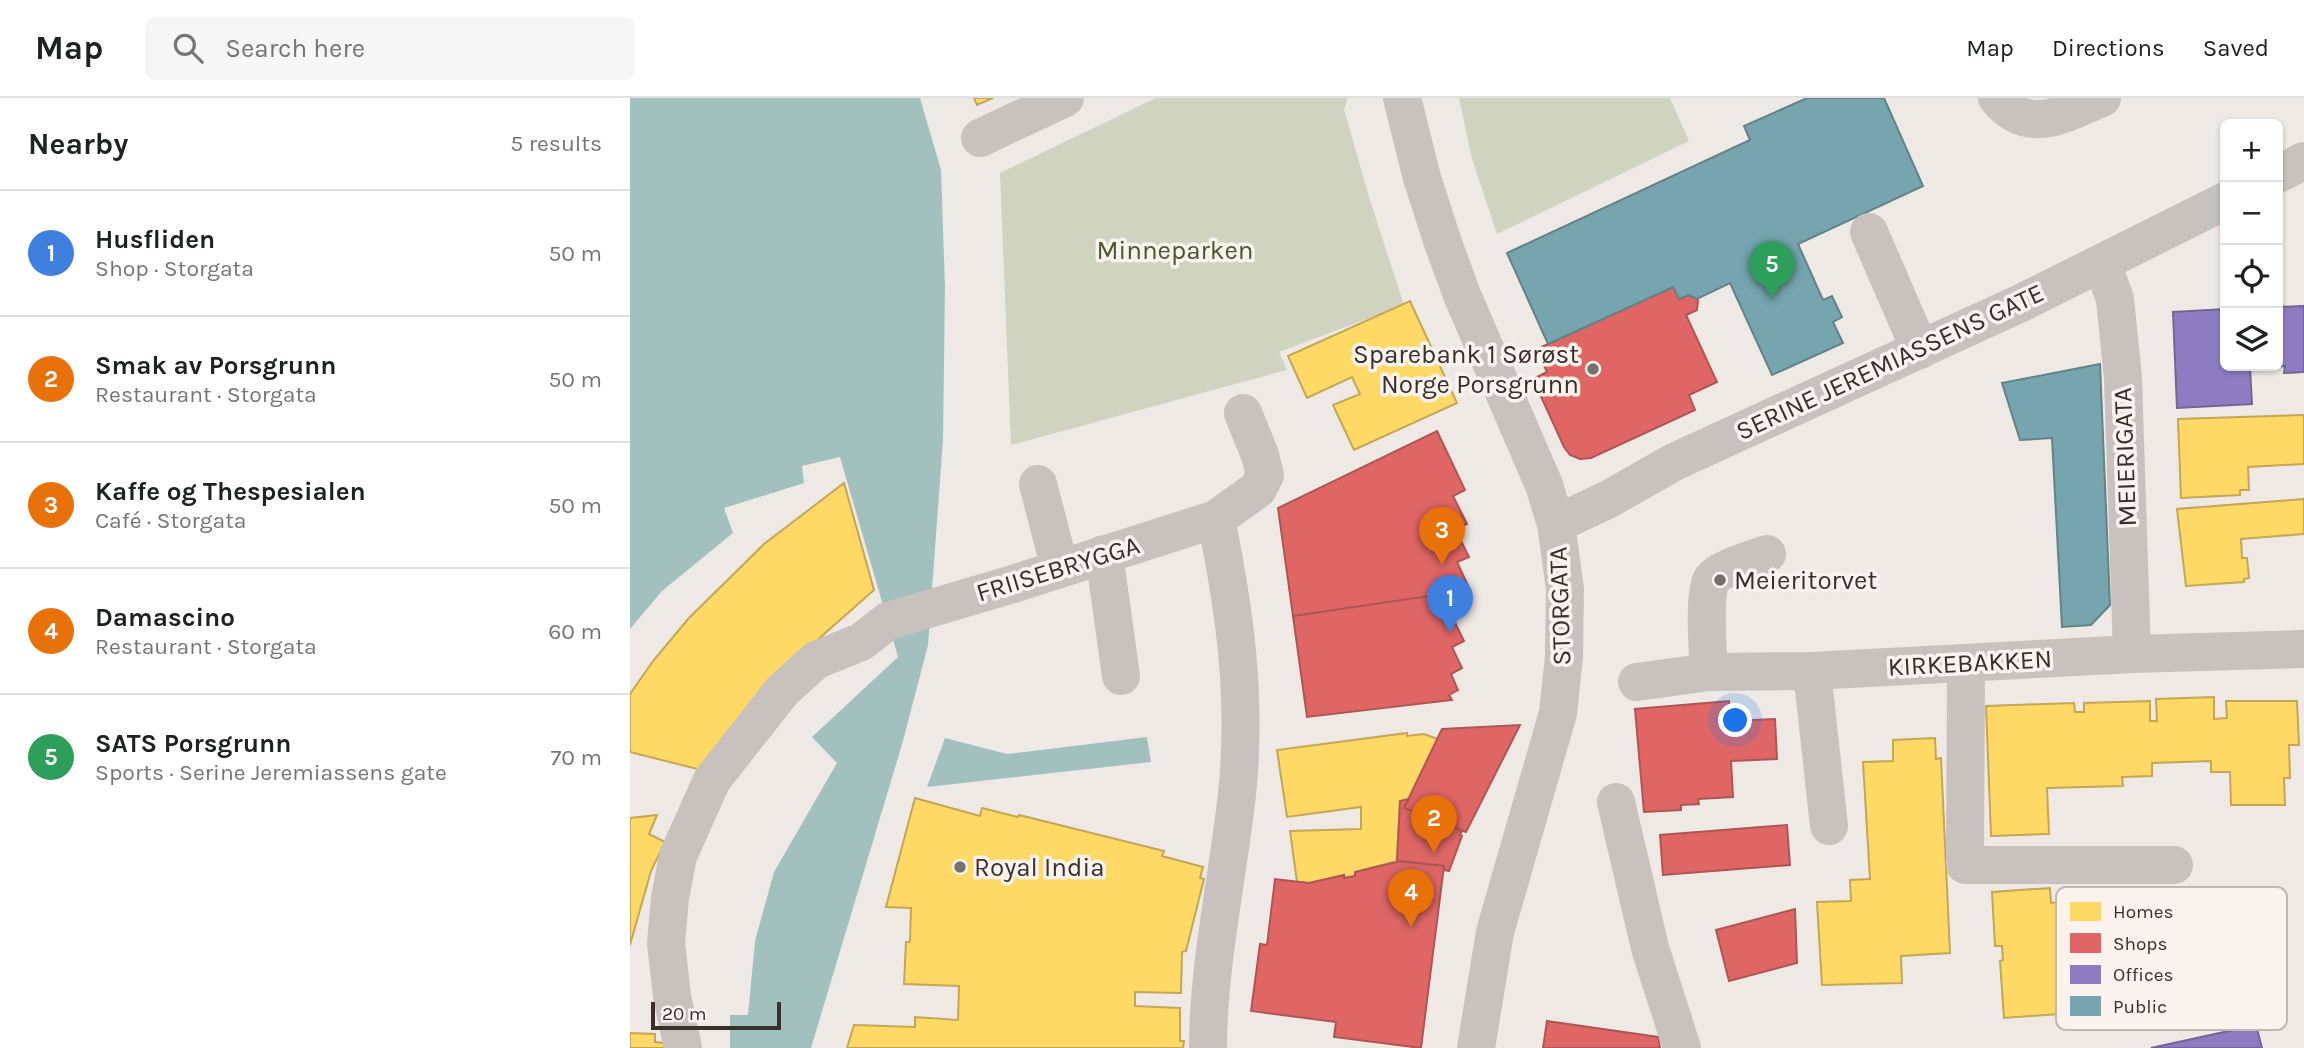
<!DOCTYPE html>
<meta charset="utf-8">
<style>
:root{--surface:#fff;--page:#f6f6f6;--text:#202124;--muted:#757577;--line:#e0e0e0;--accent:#78706c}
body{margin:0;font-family:Karla,sans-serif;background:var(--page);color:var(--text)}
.controls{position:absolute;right:21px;top:21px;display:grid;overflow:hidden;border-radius:10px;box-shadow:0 2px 5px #0004}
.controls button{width:63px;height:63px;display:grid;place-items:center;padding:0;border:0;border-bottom:2px solid var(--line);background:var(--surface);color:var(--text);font:35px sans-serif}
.scale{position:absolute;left:21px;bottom:18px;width:130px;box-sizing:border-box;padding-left:7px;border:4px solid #392f2b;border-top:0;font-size:19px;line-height:24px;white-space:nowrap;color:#392f2b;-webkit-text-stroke:5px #faf3ed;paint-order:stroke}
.you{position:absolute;left:1106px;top:623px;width:24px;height:24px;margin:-18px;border:5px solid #fff;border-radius:50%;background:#1a73e8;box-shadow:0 0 0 10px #1a73e833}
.badge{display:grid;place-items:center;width:46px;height:46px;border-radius:50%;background:var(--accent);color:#fff;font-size:23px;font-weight:700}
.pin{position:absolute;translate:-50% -58px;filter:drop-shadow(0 2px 4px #0008)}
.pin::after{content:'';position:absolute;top:37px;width:24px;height:21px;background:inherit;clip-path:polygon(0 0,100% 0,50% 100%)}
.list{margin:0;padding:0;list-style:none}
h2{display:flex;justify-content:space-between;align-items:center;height:91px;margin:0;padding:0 28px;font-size:30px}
h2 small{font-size:23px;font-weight:400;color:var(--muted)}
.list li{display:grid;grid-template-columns:46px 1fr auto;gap:21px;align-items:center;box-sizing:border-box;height:126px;padding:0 28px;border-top:2px solid var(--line)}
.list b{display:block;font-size:26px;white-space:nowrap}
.list p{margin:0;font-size:23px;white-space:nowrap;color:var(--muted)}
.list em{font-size:23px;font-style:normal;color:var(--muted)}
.icon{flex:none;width:38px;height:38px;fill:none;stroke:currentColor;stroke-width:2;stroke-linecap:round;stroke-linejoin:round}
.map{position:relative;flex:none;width:1674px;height:950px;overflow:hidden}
header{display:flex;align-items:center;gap:42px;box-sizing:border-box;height:98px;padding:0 35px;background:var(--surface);border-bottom:2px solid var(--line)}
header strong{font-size:33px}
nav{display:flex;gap:38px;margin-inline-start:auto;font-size:24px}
.search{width:490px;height:63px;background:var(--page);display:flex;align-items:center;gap:18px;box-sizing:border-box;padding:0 24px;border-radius:10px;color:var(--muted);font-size:26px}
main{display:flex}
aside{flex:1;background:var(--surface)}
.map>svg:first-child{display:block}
</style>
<header>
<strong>Map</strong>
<div class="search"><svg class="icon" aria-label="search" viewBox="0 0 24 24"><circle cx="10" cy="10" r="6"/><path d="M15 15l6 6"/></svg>Search here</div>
<nav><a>Map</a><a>Directions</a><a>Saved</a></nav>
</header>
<main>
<aside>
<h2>Nearby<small>5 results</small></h2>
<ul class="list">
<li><span class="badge" style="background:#3f7fe0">1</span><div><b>Husfliden</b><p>Shop · Storgata</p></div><em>50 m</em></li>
<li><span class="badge" style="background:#e8710a">2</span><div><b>Smak av Porsgrunn</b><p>Restaurant · Storgata</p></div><em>50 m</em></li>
<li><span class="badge" style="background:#e8710a">3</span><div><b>Kaffe og Thespesialen</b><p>Café · Storgata</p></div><em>50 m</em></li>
<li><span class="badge" style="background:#e8710a">4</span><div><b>Damascino</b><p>Restaurant · Storgata</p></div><em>60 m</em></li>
<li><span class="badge" style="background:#2e9e5b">5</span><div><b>SATS Porsgrunn</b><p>Sports · Serine Jeremiassens gate</p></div><em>70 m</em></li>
</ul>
</aside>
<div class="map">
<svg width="1674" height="950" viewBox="0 0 1674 950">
<rect width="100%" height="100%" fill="#eee9e5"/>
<path fill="#d0d3c0" d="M 526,0 L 718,0 L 714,11 L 739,99 L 774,207 L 649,254 L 657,272 L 381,347 L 370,75 Z
M 829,0 L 1040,0 L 1059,43 L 867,136 L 842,61 Z"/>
<path fill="#a2c0be" d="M 0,0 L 290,0 L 311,72 L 315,189 L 313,341 L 298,547 L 273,643 L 181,950 L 100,950 L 100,917 L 118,917 L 125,843 L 144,774 L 207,665 L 182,639 L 268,559 L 210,359 L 172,368 L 174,385 L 94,410 L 103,435 L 32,493 L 0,531 Z
M 517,639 L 521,664 L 297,689 L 315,640 L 377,656 Z"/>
<path fill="#ffd966" stroke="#c4a654" stroke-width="2" d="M 344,0 L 363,0 L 347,7 Z
M 780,203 L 827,305 L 724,352 L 703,307 L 730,296 L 722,279 L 677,300 L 658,258 Z
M 1674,317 L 1674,366 L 1618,369 L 1619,392 L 1610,392 L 1610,397 L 1551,400 L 1548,321 Z
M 214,385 L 244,492 L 184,545 L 75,673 L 0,654 L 0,596 L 23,563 L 59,520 L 134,446 Z
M 1674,401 L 1674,436 L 1611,441 L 1612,460 L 1617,460 L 1619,480 L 1614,481 L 1614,484 L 1556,488 L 1547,411 Z
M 1584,599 L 1584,621 L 1597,620 L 1596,603 L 1667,603 L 1669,647 L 1659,647 L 1660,680 L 1654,680 L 1655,707 L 1601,707 L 1600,674 L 1581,674 L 1581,663 L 1522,665 L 1522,678 L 1492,679 L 1493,688 L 1417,690 L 1419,736 L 1361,738 L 1356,608 L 1444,605 L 1445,614 L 1454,614 L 1454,605 L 1520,603 L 1520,623 L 1527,623 L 1526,601 Z
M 777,635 L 777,638 L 794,636 L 808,641 L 779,701 L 770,703 L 767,763 L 725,774 L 725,778 L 714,780 L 714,777 L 679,785 L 667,784 L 660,733 L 731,731 L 731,709 L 657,719 L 647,652 Z
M 1305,640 L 1306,661 L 1311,660 L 1320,855 L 1271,858 L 1272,885 L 1192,887 L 1187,804 L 1221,803 L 1220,782 L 1240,781 L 1233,664 L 1263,663 L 1263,642 Z
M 285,700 L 350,718 L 352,710 L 388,719 L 389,717 L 534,753 L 532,758 L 573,769 L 570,780 L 574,781 L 556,853 L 552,854 L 551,895 L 505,894 L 505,908 L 550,910 L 550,943 L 554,943 L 553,950 L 217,950 L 224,927 L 285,929 L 285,919 L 328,922 L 329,888 L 274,886 L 276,844 L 280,844 L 281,810 L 256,809 Z
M 27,717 L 19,736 L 35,744 L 21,773 L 0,847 L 0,720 Z
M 1420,790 L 1421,805 L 1431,804 L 1434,858 L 1454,856 L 1454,867 L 1471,866 L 1474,904 L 1457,905 L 1457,914 L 1374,920 L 1370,863 L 1373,862 L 1372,848 L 1365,848 L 1362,794 Z
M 0,935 L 25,936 L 25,944 L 34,945 L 35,950 L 0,950 Z"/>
<path fill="#e06666" stroke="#ae5654" stroke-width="2" d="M 1043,189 L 1049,201 L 1059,197 L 1068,202 L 1067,212 L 1056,217 L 1087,284 L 1059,297 L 1065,312 L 961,360 L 950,361 L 940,357 L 934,349 L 903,281 L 917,274 L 907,251 Z
M 807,333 L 835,392 L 823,398 L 837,426 L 825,431 L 839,459 L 827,464 L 840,492 L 663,518 L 648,410 Z
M 840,492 L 815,504 L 834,543 L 822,549 L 832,570 L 821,576 L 828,592 L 819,597 L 822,602 L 677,619 L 663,518 Z
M 1099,603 L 1099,623 L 1145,621 L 1147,661 L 1101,663 L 1103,699 L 1068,701 L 1069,706 L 1051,707 L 1051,712 L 1014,714 L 1005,611 Z
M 890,627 L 836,734 L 774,710 L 812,631 Z
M 779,701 L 774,710 L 832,733 L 830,737 L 832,738 L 819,773 L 814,772 L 814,768 L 767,763 L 770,703 Z
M 1157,727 L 1160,767 L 1033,777 L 1030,737 Z
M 771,763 L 814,768 L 791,950 L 704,939 L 706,924 L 621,913 L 630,846 L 637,847 L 645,781 L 679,785 L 714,777 L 714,780 L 725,778 L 725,774 Z
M 1165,811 L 1167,865 L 1099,883 L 1086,832 Z
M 917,923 L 1028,939 L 1030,950 L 913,950 Z"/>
<path fill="#8e7cc3" stroke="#746595" stroke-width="2" d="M 1674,208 L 1674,274 L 1654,275 L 1655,268 L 1620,270 L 1622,306 L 1547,310 L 1543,214 L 1595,211 L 1595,268 L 1648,268 L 1648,209 Z
M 1626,927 L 1632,950 L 1521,950 Z"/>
<path fill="#76a5af" stroke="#648287" stroke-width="2" d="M 1177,0 L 1254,0 L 1293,88 L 1168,146 L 1193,202 L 1202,198 L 1212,219 L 1203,224 L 1213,245 L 1142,277 L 1100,185 L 1067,201 L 1059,197 L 1049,201 L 1043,189 L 918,246 L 877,155 L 1120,42 L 1114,28 Z
M 1470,266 L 1480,507 L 1461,527 L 1432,529 L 1422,340 L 1390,342 L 1372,285 Z"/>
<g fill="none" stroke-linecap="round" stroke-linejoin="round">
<path stroke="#c8c1bd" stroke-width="38" d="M 772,0 L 792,80 L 813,145 L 832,197 L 914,387 L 926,426 L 935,491 L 934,558 L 928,615 L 865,834 L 846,950
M 1367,0 C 1399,39 1435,15 1472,0
M 350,40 L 435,0
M 1648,76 L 1674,63
M 1239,134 L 1290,252
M 1472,165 L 1485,201 L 1493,280 L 1502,556
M 408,386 L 430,471
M 586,421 L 628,391 L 635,377 L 630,357 L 613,315
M 926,426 L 979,401 L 1044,364 L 1391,205 L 1595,103
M 474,456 L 491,578
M 1336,565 L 1335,767 L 1544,767
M 1182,573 L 1199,728
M 1079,574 C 1078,556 1073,493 1082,481 C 1090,470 1124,461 1137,456
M 1007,584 L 1079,574 L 1182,573 L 1502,556 L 1674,551
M 986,704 L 1020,850 L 1052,950
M 53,950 L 42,898 L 36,845 L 40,800 L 48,758 L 82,682 L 152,593 L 186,562 L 231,544 L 258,523 L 383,486 L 586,421 C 605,514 617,601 607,696 C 598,779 578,867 578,950"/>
</g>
<g fill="#78706c" stroke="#faf3ed" stroke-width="2.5">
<circle cx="963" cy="271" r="7"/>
<circle cx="1090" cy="482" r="7"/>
<circle cx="330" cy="769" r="7"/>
</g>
<g text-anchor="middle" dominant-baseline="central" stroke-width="7" stroke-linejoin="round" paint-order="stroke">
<g font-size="26" fill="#4b5630" stroke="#faf3ed">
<text x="545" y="152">Minneparken</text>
</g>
<g font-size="26" fill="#392f2b" stroke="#faf3ed" text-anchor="start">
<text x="949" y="256" text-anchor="end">Sparebank 1 Sørøst<tspan x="949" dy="30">Norge Porsgrunn</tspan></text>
<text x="1104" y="482">Meieritorvet</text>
<text x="344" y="769">Royal India</text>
</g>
<g font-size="26" fill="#392f2b" stroke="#faf3ed">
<text transform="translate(1260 264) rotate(-25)">SERINE JEREMIASSENS GATE</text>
<text transform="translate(1495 359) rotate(-92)">MEIERIGATA</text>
<text transform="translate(428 471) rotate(-17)">FRIISEBRYGGA</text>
<text transform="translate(930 508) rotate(-92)">STORGATA</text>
<text transform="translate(1340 565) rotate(-3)">KIRKEBAKKEN</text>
</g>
</g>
<rect x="1426" y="789" width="231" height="143" rx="10" fill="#faf3ed" stroke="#c0b8b3" stroke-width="2"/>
<rect x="1440" y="804" width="31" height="19" fill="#ffd966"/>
<rect x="1440" y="835" width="31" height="20" fill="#e06666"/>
<rect x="1440" y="867" width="31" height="19" fill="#8e7cc3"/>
<rect x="1440" y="898" width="31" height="20" fill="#76a5af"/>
<g font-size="19" fill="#392f2b">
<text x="1483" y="820">Homes</text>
<text x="1483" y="852">Shops</text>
<text x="1483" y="883">Offices</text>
<text x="1483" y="915">Public</text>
</g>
</svg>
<div class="controls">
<button>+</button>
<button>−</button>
<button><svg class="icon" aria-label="locate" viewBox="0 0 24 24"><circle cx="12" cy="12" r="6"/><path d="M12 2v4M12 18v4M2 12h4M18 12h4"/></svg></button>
<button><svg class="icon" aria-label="layers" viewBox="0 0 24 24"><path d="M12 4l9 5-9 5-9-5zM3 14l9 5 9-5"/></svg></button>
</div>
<div class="scale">20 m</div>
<div class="you"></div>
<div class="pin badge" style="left:820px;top:535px;background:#3f7fe0">1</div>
<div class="pin badge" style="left:804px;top:755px;background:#e8710a">2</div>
<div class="pin badge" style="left:812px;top:467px;background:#e8710a">3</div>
<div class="pin badge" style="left:781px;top:829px;background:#e8710a">4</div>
<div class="pin badge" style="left:1142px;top:201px;background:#2e9e5b">5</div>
</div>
</main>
